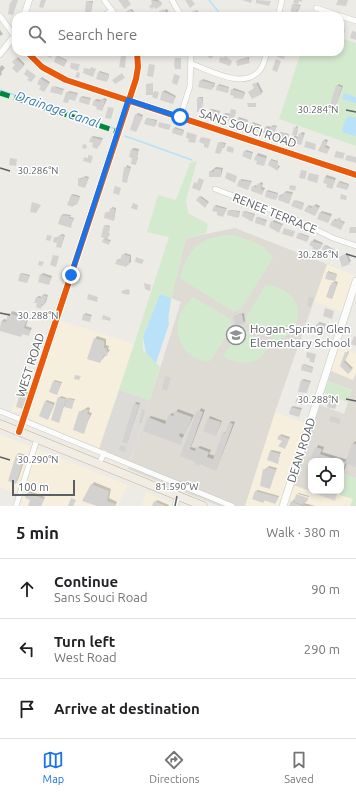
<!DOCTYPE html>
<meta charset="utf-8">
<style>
:root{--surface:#fff;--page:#f2f2f2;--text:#202124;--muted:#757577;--line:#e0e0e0;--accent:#1a73e8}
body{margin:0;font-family:Ubuntu,sans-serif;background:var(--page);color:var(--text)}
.controls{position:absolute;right:12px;bottom:12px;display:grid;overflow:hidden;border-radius:8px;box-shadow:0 2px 6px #0003}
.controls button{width:36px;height:36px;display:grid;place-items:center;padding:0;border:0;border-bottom:1px solid var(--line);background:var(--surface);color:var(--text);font:20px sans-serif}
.scale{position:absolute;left:12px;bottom:10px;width:63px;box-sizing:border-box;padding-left:4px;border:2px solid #5b6065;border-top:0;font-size:11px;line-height:14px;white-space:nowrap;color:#5b6065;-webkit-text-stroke:3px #fff;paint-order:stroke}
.stop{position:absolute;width:12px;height:12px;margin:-9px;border:3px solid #1a73e8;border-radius:50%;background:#fff}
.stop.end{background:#1a73e8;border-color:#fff;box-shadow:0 1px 4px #0008}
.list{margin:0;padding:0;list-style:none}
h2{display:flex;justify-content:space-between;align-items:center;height:52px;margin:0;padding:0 16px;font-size:17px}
h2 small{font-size:13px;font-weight:400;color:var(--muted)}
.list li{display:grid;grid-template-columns:26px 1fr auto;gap:12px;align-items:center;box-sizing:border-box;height:60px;padding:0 16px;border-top:1px solid var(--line)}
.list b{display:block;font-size:15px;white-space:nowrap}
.list p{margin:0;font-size:13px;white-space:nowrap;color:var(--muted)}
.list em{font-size:13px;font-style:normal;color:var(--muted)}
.icon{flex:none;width:22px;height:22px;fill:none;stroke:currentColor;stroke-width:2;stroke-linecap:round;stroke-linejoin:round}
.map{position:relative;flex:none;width:356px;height:506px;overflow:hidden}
.search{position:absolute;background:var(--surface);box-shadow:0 2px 6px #0003;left:12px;right:12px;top:12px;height:44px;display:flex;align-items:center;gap:10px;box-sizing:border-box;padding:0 14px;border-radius:12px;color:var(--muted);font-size:15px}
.sheet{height:232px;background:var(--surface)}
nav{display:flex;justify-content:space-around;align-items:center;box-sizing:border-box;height:56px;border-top:1px solid var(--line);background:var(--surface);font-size:11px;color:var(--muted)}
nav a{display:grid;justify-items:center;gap:2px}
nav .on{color:var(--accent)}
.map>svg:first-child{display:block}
</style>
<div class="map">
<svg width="356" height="506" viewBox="0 0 356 506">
<rect width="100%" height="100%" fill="#ecebe6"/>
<path fill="#f6efde" d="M 327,264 L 356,276 L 343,312 L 313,301 Z
M 59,320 L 134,344 L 99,449 L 30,419 L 29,412 Z
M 338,346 L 356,353 L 356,373 L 353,380 L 331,371 Z
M 25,375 L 35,378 L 23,412 L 11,412 Z
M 275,412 L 306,424 L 280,506 L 245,506 Z
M 0,434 L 128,485 L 118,506 L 20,506 L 23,496 L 0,487 Z
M 294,485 L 335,501 L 337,494 L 353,499 L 350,506 L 286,506 Z
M 145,492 L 180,506 L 142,506 Z"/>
<path fill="#dddbd7" d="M 119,390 L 150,400 L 130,462 L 99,449 Z"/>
<path fill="#dedbd5" d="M 235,228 L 327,264 L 275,412 L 245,506 L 219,506 L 128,469 L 181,302 L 171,298 L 186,238 Z
M 331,371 L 353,380 L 356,373 L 356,478 L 344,474 L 341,483 L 341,461 L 311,461 L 311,491 L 338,491 L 335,501 L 294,485 L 320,405 L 344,414 L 352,390 L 328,381 Z"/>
<path fill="#d4eacf" d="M 340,38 L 356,43 L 356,146 L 279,119 L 301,52 L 340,52 Z
M 197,161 L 186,200 L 188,213 L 208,224 L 206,233 L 186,238 L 171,298 L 160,294 L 143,337 L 143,350 L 160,367 L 150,400 L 119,390 L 169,237 L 147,232 L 158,195 L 176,200 L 190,163 Z
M 232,235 C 246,239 266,244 273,258 L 241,309 L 232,311 L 180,278 C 187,249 201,236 232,235 Z
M 269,285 C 303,291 309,325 278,341 L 247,323 L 246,317 L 265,286 Z
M 193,297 L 230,319 L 232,328 L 210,361 C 186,362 171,336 180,314 C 182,308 189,302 193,297 Z
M 246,331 L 268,347 C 260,366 239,366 223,356 L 239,332 Z
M 328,381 L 352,390 L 348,402 L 324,393 Z
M 344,474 L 356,478 L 356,506 L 350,506 L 353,499 L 337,494 L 338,491 L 341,491 Z"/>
<path fill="#b9e1f8" d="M 344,93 L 356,97 L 356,103 L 342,99 Z
M 349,116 L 356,118 L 356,136 L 344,133 L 342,130 L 345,121 Z
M 160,294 L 171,298 C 171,307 167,315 169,324 L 156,363 L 146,353 L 143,337 Z"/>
<path fill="#0003" d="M 152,0 L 158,0 L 162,3 L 156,8 Z
M 88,1 L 93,1 L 91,12 L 87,2 Z
M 294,4 L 301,5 L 295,16 L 293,5 Z
M 132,9 L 137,16 L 130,16 L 127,12 Z
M 167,9 L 171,16 L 155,16 Z
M 197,10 L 201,16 L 194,16 L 193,12 Z
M 72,12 L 76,13 L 75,16 L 65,16 L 66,14 L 70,15 Z
M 266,12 L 269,13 L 268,16 L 263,16 Z
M 0,30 L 3,34 L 0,36 Z
M 58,56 L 67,60 L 65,64 L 57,57 Z
M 18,57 L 25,64 L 17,72 L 17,65 L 13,62 Z
M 249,57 L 249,62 L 237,61 L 238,60 Z
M 2,65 L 5,68 L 1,72 L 2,74 L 0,76 L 0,67 Z
M 100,71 L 109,74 L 108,80 L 99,72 Z
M 42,77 L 50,82 L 45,89 L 40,79 Z
M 203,79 L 215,83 L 214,87 L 212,88 L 201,81 Z
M 258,82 L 263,92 L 261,93 L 254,85 Z
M 219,84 L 229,87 L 228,91 L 217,89 Z
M 339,84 L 343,86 L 336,105 L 337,86 Z
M 54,86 L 64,89 L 62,93 L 62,94 Z
M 234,88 L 245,92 L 244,96 L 242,98 L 235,95 L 232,90 Z
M 165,90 L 176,96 L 173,102 L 163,92 Z
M 69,91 L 78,93 L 75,100 L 70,98 L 67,102 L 67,93 Z
M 82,96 L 91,98 L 89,103 L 80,102 Z
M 199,97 L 203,97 L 202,111 L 198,98 Z
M 104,98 L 107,99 L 102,110 L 95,100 L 96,99 L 102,100 Z
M 211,109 L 220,111 L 218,117 L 210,110 Z
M 232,110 L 236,112 L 232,121 L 224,114 L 226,113 L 230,114 Z
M 138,113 L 143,115 L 137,129 L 136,115 Z
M 239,117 L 248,120 L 246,126 L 237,123 Z
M 147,118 L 157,120 L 156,125 L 147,119 Z
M 253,122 L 261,125 L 260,129 L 252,123 Z
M 273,125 L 277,126 L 273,135 L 265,128 L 267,126 L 271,127 Z
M 296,126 L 298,127 L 297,134 L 295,136 L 299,137 L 302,132 L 305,133 L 301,144 L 291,142 L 295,135 Z
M 175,127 L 184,130 L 183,134 L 173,132 Z
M 280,132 L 289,134 L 287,140 L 279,133 Z
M 93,136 L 103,138 L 99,146 L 94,143 L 92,137 Z
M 325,139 L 328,140 L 326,145 L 330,147 L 327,153 L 319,150 Z
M 220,142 L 226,143 L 224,148 L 222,148 Z
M 134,148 L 139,149 L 137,157 L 138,158 L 135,164 L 132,149 Z
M 246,150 L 253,152 L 251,158 L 245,151 Z
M 258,153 L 267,156 L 264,165 L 255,159 Z
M 271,159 L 278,161 L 277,165 L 280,166 L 278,169 L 269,165 Z
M 127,165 L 131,167 L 126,182 L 123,181 Z
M 216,167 L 223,168 L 221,176 L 210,172 Z
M 327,175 L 336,178 L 332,188 L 325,177 Z
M 86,176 L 89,177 L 85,187 L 79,179 Z
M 241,179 L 252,181 L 248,188 L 240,181 Z
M 340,181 L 349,184 L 348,188 L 339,182 Z
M 261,182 L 263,183 L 262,187 L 265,188 L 263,192 L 252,190 L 255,185 L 258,186 Z
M 268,190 L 278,193 L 277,198 L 267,191 Z
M 286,191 L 293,192 L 289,203 L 279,199 L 280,195 L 284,194 Z
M 73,194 L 80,196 L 78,202 L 73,206 L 71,195 Z
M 201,196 L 209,202 L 205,206 L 197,200 Z
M 295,200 L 304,203 L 302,208 Z
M 316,204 L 320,206 L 316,213 L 308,207 L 309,205 L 313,207 Z
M 216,205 L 227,208 L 224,214 L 219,212 L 215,206 Z
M 112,207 L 116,208 L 114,220 L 106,213 L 110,212 Z
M 229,210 L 240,211 L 239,216 L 238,217 Z
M 245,211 L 255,214 L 252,221 L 244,212 Z
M 322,211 L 332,214 L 328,222 L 320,213 Z
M 63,214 L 71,215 L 70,217 L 74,218 L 70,227 L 62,216 Z
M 258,217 L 267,220 L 265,224 L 257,218 Z
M 340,217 L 340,220 L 345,222 L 341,228 L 334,220 L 335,219 L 338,220 Z
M 274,220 L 283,224 L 279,231 L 272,222 Z
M 106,225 L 110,226 L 108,233 L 110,234 L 106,239 L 111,240 L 109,243 L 104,239 L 106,237 Z
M 300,233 L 309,236 L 308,240 L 299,234 Z
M 62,234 L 65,235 L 61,247 L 55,238 L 59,237 Z
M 314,239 L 323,243 L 319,250 L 310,245 Z
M 326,245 L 335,250 L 334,253 L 325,246 Z
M 125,253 L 131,255 L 131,262 L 126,266 L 118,259 L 122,259 Z
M 347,253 L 351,261 L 343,266 L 340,257 Z
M 328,271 L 337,274 L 335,280 L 328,272 Z
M 22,273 L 30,275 L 27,282 L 21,274 Z
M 43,273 L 52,276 L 49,284 L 41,275 Z
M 335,281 L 338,282 L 333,296 L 332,298 L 327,296 L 330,286 Z
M 44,294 L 48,295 L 46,302 L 41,307 L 37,297 L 39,296 L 42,297 Z
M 12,311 L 29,316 L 26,326 L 32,328 L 28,335 L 23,333 L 21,336 L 0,330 L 2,321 L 4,319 L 8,320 Z
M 85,313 L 92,315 L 89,321 L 83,319 Z
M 244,313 L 245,321 L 243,323 L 234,316 Z
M 319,322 L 326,324 L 324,329 L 317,327 Z
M 97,336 L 106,339 L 106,345 L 109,346 L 108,349 L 110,350 L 100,362 L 95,339 Z
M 348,351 L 349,352 L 345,360 L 353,368 L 348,372 L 341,365 Z
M 304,364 L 313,367 L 312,371 L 303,365 Z
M 304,379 L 311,381 L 306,392 L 302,380 Z
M 55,380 L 62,382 L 57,394 L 54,381 Z
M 23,391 L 28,392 L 23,408 L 17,406 Z
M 299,394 L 305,396 L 302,404 L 298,395 Z
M 61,396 L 67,398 L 66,401 L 69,398 L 75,399 L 71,408 L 64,406 L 59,421 L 59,398 Z
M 332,396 L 339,398 L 335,408 L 330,398 Z
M 47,400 L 55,403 L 48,419 L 45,402 Z
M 136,402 L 140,403 L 127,443 L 135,404 Z
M 293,406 L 302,408 L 299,416 L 291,407 Z
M 88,407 L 90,408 L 89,412 L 92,413 L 83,432 L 80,412 Z
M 201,408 L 205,410 L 191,447 L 197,449 L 200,446 L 211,450 L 209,454 L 215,456 L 223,433 L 227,431 L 229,423 L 232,421 L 235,422 L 216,470 L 182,456 Z
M 178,409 L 194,415 L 180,443 L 149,418 L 151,416 L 167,421 L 170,415 L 172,413 L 175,414 Z
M 210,416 L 222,421 L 216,435 L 204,431 Z
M 281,434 L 290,437 L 286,446 L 280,436 Z
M 356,441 L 356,466 L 347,463 L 341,479 L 341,461 L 312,459 L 318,445 L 324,447 L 322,452 L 348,460 L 353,443 Z
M 272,450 L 281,452 L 277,463 L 270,451 Z
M 19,453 L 26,455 L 18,480 L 16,483 L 17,455 Z
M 269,466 L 277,468 L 269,488 L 264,470 Z
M 94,482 L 111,489 L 109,498 L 117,502 L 115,506 L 98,506 L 92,485 Z
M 258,490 L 279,496 L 276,502 L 275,503 L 265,500 L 263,502 L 256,491 Z
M 30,491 L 45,497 L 41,506 L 31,506 L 31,499 L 28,493 Z
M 299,493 L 309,496 L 309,497 L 298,494 Z
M 297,496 L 308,499 L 304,503 L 315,506 L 290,506 L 294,499 L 296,500 Z
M 157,500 L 169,505 L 168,506 L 153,506 Z"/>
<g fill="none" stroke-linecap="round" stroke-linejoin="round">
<path stroke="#b9e1f8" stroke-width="1.5" d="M 209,0 L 222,16
M 0,90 L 116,129
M 125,136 L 192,160"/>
</g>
<path fill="#d4d2d0" d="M 12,0 L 18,0 L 13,15 L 8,14 L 10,2 L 11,3 Z
M 41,0 L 46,0 L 43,8 L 39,7 Z
M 118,0 L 128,0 L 131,4 L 125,9 Z
M 151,0 L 160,2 L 162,5 L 156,9 L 154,7 L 152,9 L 149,6 L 152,4 Z
M 185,0 L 192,0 L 195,4 L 190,8 Z
M 242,0 L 252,0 L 251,3 Z
M 256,0 L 271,1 L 269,6 L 256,3 Z
M 294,0 L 302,0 L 302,2 L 299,1 L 298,4 L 293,3 Z
M 338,0 L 348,0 L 346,6 L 336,5 Z
M 86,1 L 92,2 L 91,13 L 85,13 Z
M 292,4 L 300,6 L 300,9 L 297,9 L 296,16 L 290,16 Z
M 130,9 L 136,16 L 129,16 L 126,12 Z
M 164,9 L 168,16 L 153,16 L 158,12 Z
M 196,10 L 198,15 L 200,16 L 193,16 L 191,12 Z
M 37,13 L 43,14 L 42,16 L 36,16 Z
M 69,13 L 75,14 L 75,16 L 68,16 Z
M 340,26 L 345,30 L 343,37 L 340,35 Z
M 352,31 L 356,32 L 356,40 L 350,38 Z
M 39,52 L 53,52 L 51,58 Z
M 202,52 L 216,52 L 211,59 Z
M 278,52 L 286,52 L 284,59 L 277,57 Z
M 56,56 L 67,61 L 64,67 L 54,62 Z
M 121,56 L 126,56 L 125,68 L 119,67 Z
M 225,56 L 232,61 L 230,66 L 219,62 L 220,57 L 224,58 Z
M 16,58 L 24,66 L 17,73 L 12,68 L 15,65 L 12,62 Z
M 175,58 L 181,58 L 181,69 L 175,69 L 174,65 Z
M 248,58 L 250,63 L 237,66 L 236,61 Z
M 276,59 L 281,61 L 277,72 L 272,70 Z
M 71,63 L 80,64 L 78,71 L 70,68 Z
M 149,64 L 155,65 L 153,77 L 147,76 Z
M 91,67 L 96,69 L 93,77 L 83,73 L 84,68 L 90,69 Z
M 27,69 L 36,76 L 31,82 L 27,80 L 29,78 L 24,74 Z
M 77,72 L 80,73 L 79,78 L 75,77 Z
M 98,72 L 109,75 L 107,82 L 96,79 Z
M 122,73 L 125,78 L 115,84 L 112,80 Z
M 174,74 L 180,76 L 177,85 L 172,83 Z
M 40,78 L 49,84 L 44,92 L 39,89 L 41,86 L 37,84 Z
M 200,80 L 214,84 L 212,90 L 198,87 Z
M 153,83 L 153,95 L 146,95 L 146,84 Z
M 256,83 L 262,94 L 252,99 L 248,92 L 254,88 L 252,84 Z
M 217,85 L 229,88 L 228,93 L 216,90 Z
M 336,85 L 342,87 L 336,106 L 330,105 Z
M 52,86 L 63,90 L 62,95 L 50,92 Z
M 231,89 L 244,93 L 243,99 L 233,98 L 234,96 L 230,95 Z
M 154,91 L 159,92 L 157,99 L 152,97 Z
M 162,91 L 175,97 L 173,104 L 160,100 Z
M 66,92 L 77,94 L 75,101 L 69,99 L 68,103 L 63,102 Z
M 80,97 L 90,99 L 89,105 L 79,102 Z
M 197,98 L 202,98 L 202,112 L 197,112 Z
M 101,99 L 105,100 L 102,111 L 96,109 L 97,107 L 92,105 L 94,100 L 100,102 Z
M 247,103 L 256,103 L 256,107 L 248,107 Z
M 108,107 L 114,108 L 111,119 L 105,118 Z
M 231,109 L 236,110 L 233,122 L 222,119 L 223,114 L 229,115 Z
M 209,110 L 220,112 L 218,119 L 208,116 Z
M 135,114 L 143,117 L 136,132 L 130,130 Z
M 146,118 L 156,121 L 155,127 L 144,124 Z
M 237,118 L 248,121 L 246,127 L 236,124 Z
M 159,122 L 171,125 L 169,130 L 158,127 Z
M 251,123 L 261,126 L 260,131 L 249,128 Z
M 271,126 L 276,127 L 274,136 L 263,133 L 265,127 L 270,129 Z
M 294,127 L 298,128 L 296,136 L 292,135 Z
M 173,128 L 184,131 L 182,136 L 172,133 Z
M 187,132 L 197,135 L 195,143 L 188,142 L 189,139 L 186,138 Z
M 278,132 L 289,135 L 287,142 L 277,137 Z
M 299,133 L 304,135 L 301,145 L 290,142 L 292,137 L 298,138 Z
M 91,137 L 102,140 L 97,149 L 92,147 L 93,143 L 89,142 Z
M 201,137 L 211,139 L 208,148 L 204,147 L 204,144 L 199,142 Z
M 323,140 L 327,142 L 325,147 L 329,149 L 327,154 L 318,151 Z
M 306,141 L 316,144 L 315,150 L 304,147 Z
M 218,142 L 225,144 L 220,154 L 215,153 Z
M 83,144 L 87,145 L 86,149 L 82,148 Z
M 228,146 L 234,148 L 233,153 L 226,151 Z
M 131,149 L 138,151 L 136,165 L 131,164 L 132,158 L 129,157 Z
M 244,151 L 252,153 L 251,160 L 242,156 Z
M 336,151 L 345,153 L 343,159 L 334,157 Z
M 88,155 L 93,156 L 91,163 L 83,161 L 84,157 L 88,158 Z
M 256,155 L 266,158 L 264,166 L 256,164 L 257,161 L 254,160 Z
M 347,155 L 356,157 L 356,163 L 345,160 Z
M 10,158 L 17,159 L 16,166 L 9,165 Z
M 270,160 L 278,162 L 278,171 L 268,165 Z
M 124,167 L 130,168 L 127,183 L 122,182 Z
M 214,169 L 221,169 L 221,177 L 209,177 L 209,171 L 214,172 Z
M 301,170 L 307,171 L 305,179 L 299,178 Z
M 227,172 L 237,176 L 235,183 L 225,178 Z
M 309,173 L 319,175 L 317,183 L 307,180 Z
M 83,177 L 88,178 L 85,188 L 78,186 L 78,178 L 82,179 Z
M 325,177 L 335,180 L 332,189 L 326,187 L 327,184 L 323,183 Z
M 199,178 L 204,180 L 200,191 L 192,188 L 194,182 L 197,183 Z
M 239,180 L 251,182 L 248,190 L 237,186 Z
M 338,182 L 349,185 L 347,190 L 336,187 Z
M 258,183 L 262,185 L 261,189 L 264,190 L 262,195 L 251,191 L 252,186 L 256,187 Z
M 290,185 L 296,186 L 295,191 L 289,189 Z
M 115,186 L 121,188 L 119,195 L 113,193 Z
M 266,191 L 278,194 L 276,200 L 265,197 Z
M 284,192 L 292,194 L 289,204 L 278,200 L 279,195 L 282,196 Z
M 341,194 L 347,196 L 346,200 L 340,199 Z
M 71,195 L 79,197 L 77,205 L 74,204 L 73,207 L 67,205 Z
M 199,196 L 208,203 L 205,208 L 196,200 Z
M 294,200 L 304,204 L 302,210 L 291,206 Z
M 32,202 L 41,205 L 36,213 L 30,212 Z
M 133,203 L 138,205 L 137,210 L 131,208 Z
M 313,205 L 319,208 L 315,216 L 304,211 L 307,206 L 312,208 Z
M 214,206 L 226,209 L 223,217 L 217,215 L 217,212 L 212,211 Z
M 110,208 L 115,209 L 114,221 L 104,218 L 105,212 L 109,213 Z
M 228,210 L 240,212 L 238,218 L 227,215 Z
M 243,211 L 254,215 L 252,222 L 242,216 Z
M 320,212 L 331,216 L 328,223 L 317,219 Z
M 61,215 L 70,216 L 69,218 L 73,219 L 71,228 L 58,224 Z
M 256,217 L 266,221 L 265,226 L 255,223 Z
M 338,218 L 341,219 L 340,221 L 344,223 L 341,230 L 330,225 L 333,220 L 336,221 Z
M 271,221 L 282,225 L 279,233 L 269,227 Z
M 104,225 L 110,227 L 108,239 L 101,237 Z
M 350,227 L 356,227 L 356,233 L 349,233 Z
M 284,228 L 295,231 L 293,237 L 282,234 Z
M 298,233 L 309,237 L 307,242 L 296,238 Z
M 47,235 L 52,236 L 50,241 L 46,240 Z
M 59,235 L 64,236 L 61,248 L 56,247 L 57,243 L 53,242 L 54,237 L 58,238 Z
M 103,239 L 110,241 L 109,245 L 102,242 Z
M 311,241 L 322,244 L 318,253 L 312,250 L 313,247 L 309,245 Z
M 324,245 L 335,251 L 333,255 L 322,250 Z
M 122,254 L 130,256 L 129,265 L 127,264 L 127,267 L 115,264 L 117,259 L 120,260 Z
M 346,254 L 350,264 L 342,267 L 339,257 Z
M 53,255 L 59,256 L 56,267 L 50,265 Z
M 136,257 L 144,260 L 142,264 L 135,262 Z
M 39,261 L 44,262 L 42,266 L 38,265 Z
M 327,272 L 337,275 L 335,281 L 325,279 Z
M 20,273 L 29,276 L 27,283 L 18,281 Z
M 40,274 L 51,278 L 49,285 L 38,282 Z
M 332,282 L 337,284 L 332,299 L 326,297 Z
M 144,283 L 151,285 L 150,291 L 145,289 Z
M 126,289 L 130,290 L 129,295 L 121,293 L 123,290 L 126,290 Z
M 88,294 L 98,297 L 97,302 L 87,299 Z
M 42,295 L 47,296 L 44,305 L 42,304 L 41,309 L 36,307 L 37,303 L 34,303 L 36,297 L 41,298 Z
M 309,297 L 314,298 L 311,307 L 307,306 Z
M 325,308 L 334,311 L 332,319 L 323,316 Z
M 8,313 L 27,319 L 24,328 L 30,330 L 29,336 L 22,334 L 21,337 L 0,331 L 1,321 L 6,322 Z
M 83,314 L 91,316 L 90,322 L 82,320 Z
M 242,314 L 244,324 L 235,325 L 233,316 Z
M 103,315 L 111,318 L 110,321 L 102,319 Z
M 317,323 L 325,325 L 324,330 L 315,328 Z
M 354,336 L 356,337 L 356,346 L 351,344 Z
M 94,338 L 104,341 L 104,348 L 107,349 L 106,351 L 108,352 L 107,356 L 104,355 L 100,363 L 87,359 Z
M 307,352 L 316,354 L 314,363 L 309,361 L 310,359 L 306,357 Z
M 345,352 L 349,353 L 344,362 L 352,370 L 348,374 L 340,366 Z
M 302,364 L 313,368 L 312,373 L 301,370 Z
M 75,375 L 81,376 L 79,380 L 74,379 Z
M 165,376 L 171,378 L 167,391 L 162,389 Z
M 301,380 L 310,382 L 307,393 L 298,392 Z
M 53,381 L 61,383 L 57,395 L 49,392 Z
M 20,392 L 27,394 L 23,409 L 16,407 Z
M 298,395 L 304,397 L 302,405 L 295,403 Z
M 58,397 L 66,399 L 59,423 L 51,420 Z
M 329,397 L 338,400 L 335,409 L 327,407 Z
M 67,398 L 74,400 L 72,409 L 64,407 Z
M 45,401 L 54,405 L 48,420 L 39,416 Z
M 134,403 L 139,405 L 127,444 L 122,442 Z
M 291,407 L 301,410 L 299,417 L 289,414 Z
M 84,409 L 89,410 L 87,414 L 90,415 L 84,434 L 73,430 L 79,411 L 83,412 Z
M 142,409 L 145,410 L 142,423 L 139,423 Z
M 197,410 L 203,412 L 190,449 L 195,451 L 196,447 L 209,452 L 207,457 L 213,459 L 223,432 L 225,433 L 229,422 L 233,424 L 216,471 L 200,464 L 199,466 L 195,465 L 196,462 L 180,456 Z
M 175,411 L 192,417 L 185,435 L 180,433 L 179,436 L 183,438 L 181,445 L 143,431 L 148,417 L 165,424 L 169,414 L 173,416 Z
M 331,416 L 341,419 L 339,424 L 329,421 Z
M 208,418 L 221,422 L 216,436 L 203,431 Z
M 279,435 L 289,439 L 285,449 L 278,446 L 282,441 L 277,439 Z
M 352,443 L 356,444 L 356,467 L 345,463 Z
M 120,445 L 126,447 L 125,452 L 119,450 Z
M 315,447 L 322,449 L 320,454 L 340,461 L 310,460 Z
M 270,451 L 280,454 L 278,464 L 267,460 Z
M 16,455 L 24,458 L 16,484 L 8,481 Z
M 341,461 L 346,462 L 341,476 Z
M 267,467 L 276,470 L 270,489 L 260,486 L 263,469 L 266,470 Z
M 91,484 L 109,491 L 107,501 L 115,504 L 114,506 L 97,506 L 82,501 Z
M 255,491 L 278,497 L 275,504 L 264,500 L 263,503 L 252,499 Z
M 27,492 L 44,499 L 41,506 L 28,506 L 30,500 L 25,498 Z
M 296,494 L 308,498 L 307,502 L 304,501 L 303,505 L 294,502 Z
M 71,498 L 76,500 L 73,506 L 68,506 Z
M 154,501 L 166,506 L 152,506 Z
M 291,501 L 302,506 L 289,506 Z"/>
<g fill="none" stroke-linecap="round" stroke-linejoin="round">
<defs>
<path id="minor" d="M 104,0 L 116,16
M 172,0 L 181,16
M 316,8 L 356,21
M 0,16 L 16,38
M 104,16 L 112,10
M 278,16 L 282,0
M 27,52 L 42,67 L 66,80 L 356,175
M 192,64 C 211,71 244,90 260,70 C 264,65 265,58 267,52
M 180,117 L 190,86 L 191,52
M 215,189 L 290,217 L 333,238 L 356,246
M 0,411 L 232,506
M 19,432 L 136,79 L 138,67 L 137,52
M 99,464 L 104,453
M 16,506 L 37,439
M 175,506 L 178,496"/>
<path id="tertiary" d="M 24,16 L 29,0
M 0,54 L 16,34"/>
<path id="secondary" d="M 283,506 L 356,281"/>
<path id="trunk" d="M 0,424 L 203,506"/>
</defs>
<use href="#minor" stroke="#c9c9c8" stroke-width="6"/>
<use href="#tertiary" stroke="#c9c9c8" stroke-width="7"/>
<use href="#secondary" stroke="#c8c9c8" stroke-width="8"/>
<use href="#trunk" stroke="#c4b293" stroke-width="9"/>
<use href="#minor" stroke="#fcfcfb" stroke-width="5"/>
<use href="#tertiary" stroke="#fcfcfb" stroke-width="6"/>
<use href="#secondary" stroke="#fcfcfb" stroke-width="7"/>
<use href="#trunk" stroke="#f1ede4" stroke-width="8"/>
<path stroke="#00873e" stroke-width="5" stroke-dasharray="10 5" stroke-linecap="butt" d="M 0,93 L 119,132"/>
<defs>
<path id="cycleway" d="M 27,52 L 42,67 L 66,80 L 356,175
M 19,432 L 136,79 L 138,67 L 137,52"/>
</defs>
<use href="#cycleway" stroke="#fff" stroke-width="8"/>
<use href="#cycleway" stroke="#e8590c" stroke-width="6"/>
</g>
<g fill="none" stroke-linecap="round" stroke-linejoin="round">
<path stroke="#1a73e8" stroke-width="5" d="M 71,275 L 128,100 L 180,117"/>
</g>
<path fill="none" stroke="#5b6065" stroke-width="1.5" d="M 346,110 L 356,112M 0,168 L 10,171M 346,254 L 356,257M 0,313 L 10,315M 346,399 L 356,401M 0,457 L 10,460M 175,506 L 177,496"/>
<defs>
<symbol id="school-ring" viewBox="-11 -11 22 22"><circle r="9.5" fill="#fff" stroke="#8e9192" stroke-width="1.5"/><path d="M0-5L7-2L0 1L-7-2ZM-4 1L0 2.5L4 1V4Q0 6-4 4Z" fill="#8e9192"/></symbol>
</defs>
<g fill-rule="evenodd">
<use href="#school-ring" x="225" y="324" width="22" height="22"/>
</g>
<g text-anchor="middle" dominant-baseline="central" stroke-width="3" stroke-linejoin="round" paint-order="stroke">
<g font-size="12" fill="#5b6065" stroke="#fff">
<text transform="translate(248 128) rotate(18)">SANS SOUCI ROAD</text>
<text transform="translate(275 213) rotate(22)">RENEE TERRACE</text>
<text transform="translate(30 365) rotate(-72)">WEST ROAD</text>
<text transform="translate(301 450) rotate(-72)">DEAN ROAD</text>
</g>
<g font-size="12" fill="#5b6065" stroke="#fff" text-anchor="start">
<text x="250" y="328">Hogan-Spring Glen<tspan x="250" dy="14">Elementary School</tspan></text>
</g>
<g font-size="13" font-style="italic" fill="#357ab1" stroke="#fff">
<text transform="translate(58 109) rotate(19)">Drainage Canal</text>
</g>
</g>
<g font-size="10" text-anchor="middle" fill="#5b6065" stroke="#fff" stroke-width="3" stroke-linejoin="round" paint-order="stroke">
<text x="318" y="113">30.284°N</text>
<text x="38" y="174">30.286°N</text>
<text x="318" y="258">30.286°N</text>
<text x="38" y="319">30.288°N</text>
<text x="318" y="403">30.288°N</text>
<text x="38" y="463">30.290°N</text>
<text x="177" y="490">81.590°W</text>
</g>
</svg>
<div class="controls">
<button><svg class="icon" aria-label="locate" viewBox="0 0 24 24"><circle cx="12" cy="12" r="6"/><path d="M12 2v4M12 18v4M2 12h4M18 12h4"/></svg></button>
</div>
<div class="scale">100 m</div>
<div class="stop" style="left:180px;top:117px"></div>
<div class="stop end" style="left:71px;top:275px"></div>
<div class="search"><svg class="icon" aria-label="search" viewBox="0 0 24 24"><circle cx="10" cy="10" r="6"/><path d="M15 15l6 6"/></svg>Search here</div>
</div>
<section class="sheet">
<h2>5 min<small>Walk · 380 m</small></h2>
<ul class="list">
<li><svg class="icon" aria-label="ahead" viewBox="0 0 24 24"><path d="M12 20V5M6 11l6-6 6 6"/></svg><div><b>Continue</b><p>Sans Souci Road</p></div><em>90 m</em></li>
<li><svg class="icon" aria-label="left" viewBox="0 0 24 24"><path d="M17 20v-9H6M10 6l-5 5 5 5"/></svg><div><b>Turn left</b><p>West Road</p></div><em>290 m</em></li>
<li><svg class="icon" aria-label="arrive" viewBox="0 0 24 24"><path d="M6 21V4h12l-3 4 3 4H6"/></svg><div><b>Arrive at destination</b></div></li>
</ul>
</section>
<nav>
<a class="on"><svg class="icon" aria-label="map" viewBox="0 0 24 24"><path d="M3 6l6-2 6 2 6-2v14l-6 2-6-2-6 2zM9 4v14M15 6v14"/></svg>Map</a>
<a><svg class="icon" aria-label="directions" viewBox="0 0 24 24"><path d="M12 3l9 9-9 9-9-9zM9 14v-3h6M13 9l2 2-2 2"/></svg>Directions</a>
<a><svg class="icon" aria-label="saved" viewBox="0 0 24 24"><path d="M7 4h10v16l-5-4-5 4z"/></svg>Saved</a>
</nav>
